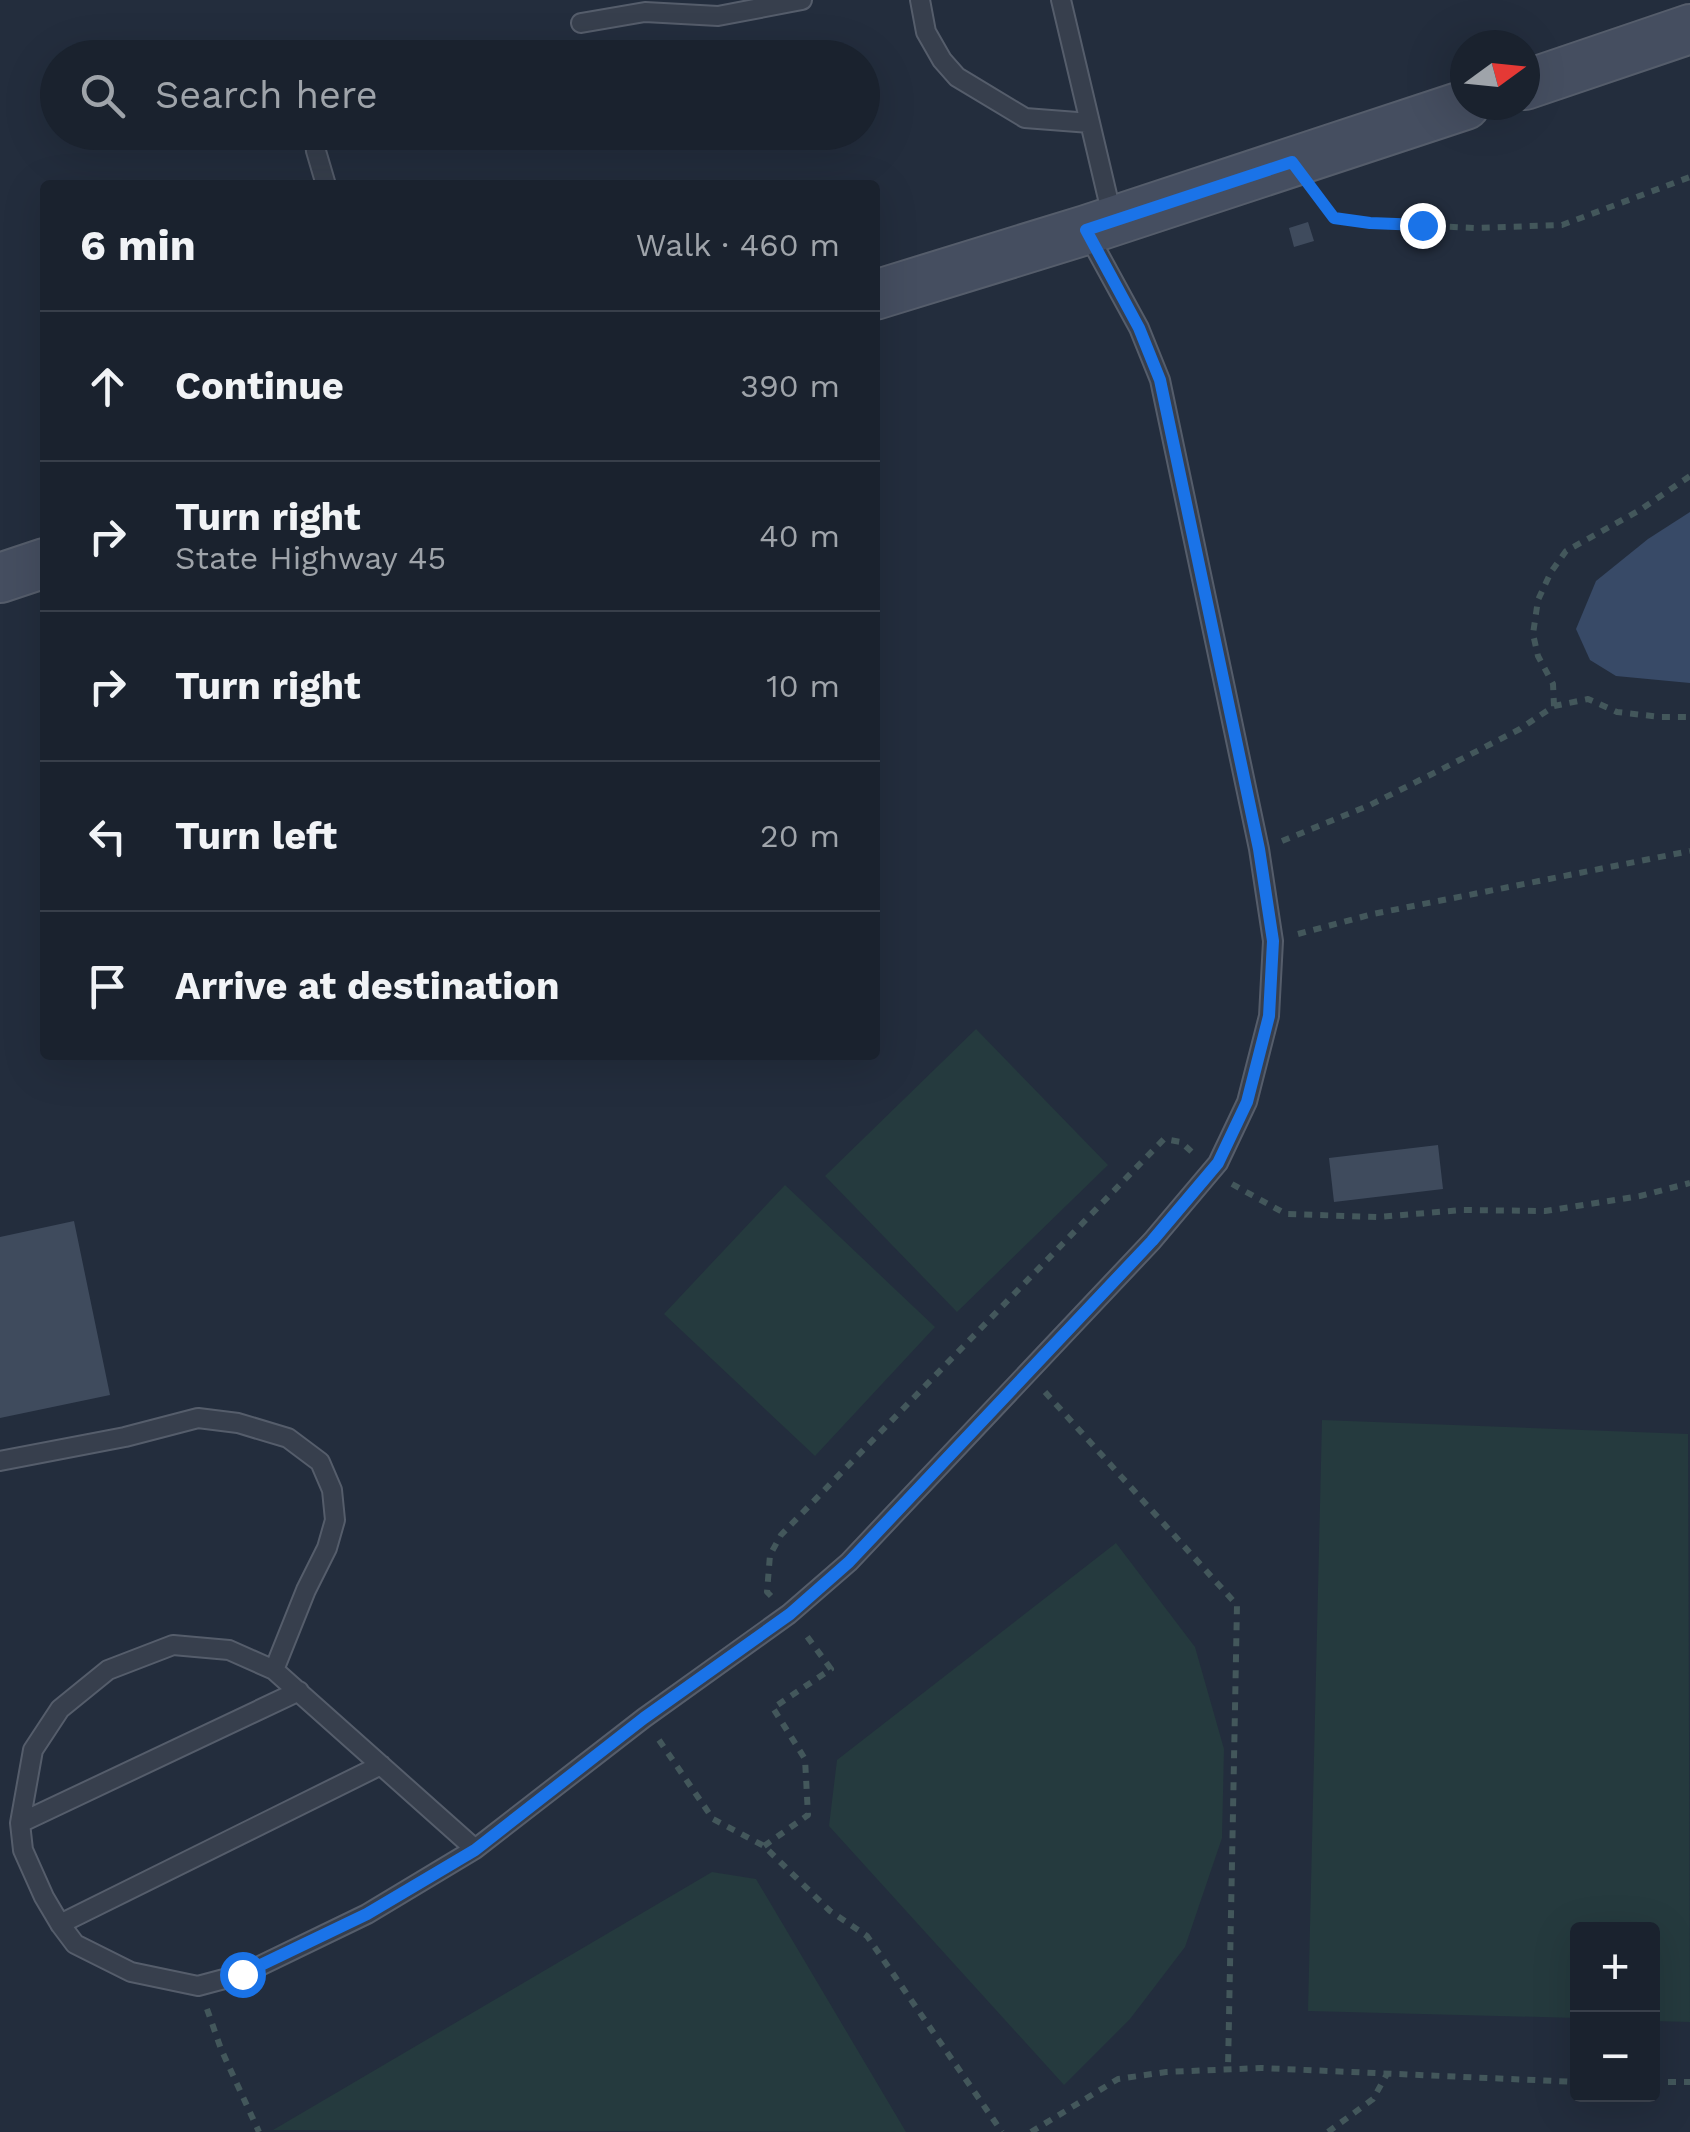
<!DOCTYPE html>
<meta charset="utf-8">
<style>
:root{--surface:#1a222e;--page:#272f3a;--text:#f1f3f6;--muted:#9fa4aa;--line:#383f4a}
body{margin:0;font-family:"Work Sans",sans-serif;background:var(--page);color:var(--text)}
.controls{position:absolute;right:30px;bottom:30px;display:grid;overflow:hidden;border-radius:10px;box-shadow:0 10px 40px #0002}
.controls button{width:90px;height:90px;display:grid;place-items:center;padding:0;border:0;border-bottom:2px solid var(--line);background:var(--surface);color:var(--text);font:50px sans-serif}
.compass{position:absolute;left:1450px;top:30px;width:90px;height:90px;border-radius:50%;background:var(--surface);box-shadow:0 10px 40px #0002;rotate:75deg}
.stop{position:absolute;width:30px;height:30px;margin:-22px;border:8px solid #1a73e8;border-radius:50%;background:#fff}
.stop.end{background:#1a73e8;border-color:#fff;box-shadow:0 2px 10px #0008}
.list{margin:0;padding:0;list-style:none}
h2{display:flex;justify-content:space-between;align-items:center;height:130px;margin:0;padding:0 40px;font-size:42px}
h2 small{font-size:32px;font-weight:400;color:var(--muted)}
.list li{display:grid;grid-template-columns:65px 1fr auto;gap:30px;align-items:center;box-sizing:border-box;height:150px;padding:0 40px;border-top:2px solid var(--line)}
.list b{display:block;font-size:38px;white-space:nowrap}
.list p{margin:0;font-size:32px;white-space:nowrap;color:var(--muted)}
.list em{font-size:32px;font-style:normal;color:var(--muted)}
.icon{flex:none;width:55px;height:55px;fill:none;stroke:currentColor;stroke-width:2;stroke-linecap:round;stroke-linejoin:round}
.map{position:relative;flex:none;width:1690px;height:2132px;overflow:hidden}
.search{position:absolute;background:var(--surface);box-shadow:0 10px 40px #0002;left:40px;top:40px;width:840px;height:110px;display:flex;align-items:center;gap:25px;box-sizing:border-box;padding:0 35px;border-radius:55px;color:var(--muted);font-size:38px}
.panel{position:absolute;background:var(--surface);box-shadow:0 10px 40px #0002;left:40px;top:180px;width:840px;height:880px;border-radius:10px}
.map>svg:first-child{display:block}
</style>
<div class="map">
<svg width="1690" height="2132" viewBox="0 0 1690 2132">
<rect width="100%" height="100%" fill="#232d3d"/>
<path fill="#253a3e" d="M 976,1029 L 1108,1165 L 957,1312 L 825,1176 Z
M 785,1185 L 935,1327 L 815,1456 L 664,1314 Z
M 1322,1420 L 1688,1434 L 1690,2022 L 1653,2021 L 1652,1930 L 1578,1930 L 1577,2018 L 1308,2011 Z
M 1116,1543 L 1195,1647 L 1224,1749 L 1222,1838 L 1185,1947 L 1130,2019 L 1064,2085 L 829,1826 L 837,1760 Z
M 712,1872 L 756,1879 L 906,2132 L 273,2130 Z"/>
<path fill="#384a67" d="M 1690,512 L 1690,683 L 1616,676 L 1590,660 L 1576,629 L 1596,581 L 1648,539 Z"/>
<path fill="#3f4b5d" d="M 731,132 L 782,132 L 782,134 L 735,147 Z
M 1308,222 L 1314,241 L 1294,247 L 1289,228 Z
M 1438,1145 L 1443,1189 L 1334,1202 L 1329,1158 Z
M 74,1221 L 110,1395 L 0,1418 L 0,1237 Z"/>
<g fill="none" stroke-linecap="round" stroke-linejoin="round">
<defs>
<path id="lane" d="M 920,0 L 926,32 L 942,60 L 957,77 L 1025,118 L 1090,123
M 1061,0 L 1113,220
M 581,23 L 645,12 L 718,16 L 802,0
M 314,132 L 316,151 L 326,185
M 0,1461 L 125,1437 L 198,1418 L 238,1423 L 288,1438 L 320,1462 L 332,1490 L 335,1520 L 327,1548 L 306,1590 L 274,1670
M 20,1823 L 299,1691
M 475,1849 L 274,1670 L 229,1650 L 173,1645 L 108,1670 L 60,1709 L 33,1750 L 20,1823 L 23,1850 L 44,1897 L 60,1924 L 75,1944 L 131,1972 L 198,1986 L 243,1974 L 367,1914 L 475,1849 L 644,1718 L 789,1614 L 849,1562 L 1152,1241 L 1218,1163 L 1247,1102 L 1269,1016 L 1273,941 L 1259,849 L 1160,380 L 1139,328 L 1086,231
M 60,1924 L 381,1765"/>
<path id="secondary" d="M 1525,85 L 1690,29
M 875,295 L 1086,230 L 1465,105
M 0,578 L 45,563"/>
</defs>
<use href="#lane" stroke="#555d6b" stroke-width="22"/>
<use href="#secondary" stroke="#555d6b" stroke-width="52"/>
<path stroke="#43575b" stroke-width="6" stroke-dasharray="8 8" stroke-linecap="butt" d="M 1317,196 L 1334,218 L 1370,223 L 1475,228 L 1562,225 L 1690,177
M 1554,706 L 1553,684 L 1538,656 L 1533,634 L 1538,600 L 1551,572 L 1566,551 L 1640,510 L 1690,476
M 1282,841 L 1370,805 L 1442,769 L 1520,729 L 1554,706 L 1588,699 L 1617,712 L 1661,717 L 1690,717
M 1298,934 L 1373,914 L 1690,851
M 1232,1184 L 1286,1214 L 1378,1217 L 1462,1210 L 1545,1211 L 1640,1196 L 1690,1183
M 1045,1392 L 1237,1605 L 1228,2069
M 771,1596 L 767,1592 L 770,1555 L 781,1535 L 1164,1139 L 1181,1142 L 1195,1155
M 659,1740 L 713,1819 L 764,1846 L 830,1911 L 867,1936 L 1002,2132
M 764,1846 L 808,1815 L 805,1759 L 773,1708 L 831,1669 L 806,1635
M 207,2009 L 221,2049 L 259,2132
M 1652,2082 L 1690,2082
M 1031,2132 L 1118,2079 L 1166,2072 L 1261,2068 L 1578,2082
M 1328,2132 L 1373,2099 L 1387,2074"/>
<use href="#lane" stroke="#373f4d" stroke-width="18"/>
<use href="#secondary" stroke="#454e60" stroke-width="48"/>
</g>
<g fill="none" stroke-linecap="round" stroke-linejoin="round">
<path stroke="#1a73e8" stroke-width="12" d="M 242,1974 L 367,1914 L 475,1850 L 644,1718 L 790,1614 L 849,1562 L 1152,1241 L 1218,1163 L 1247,1102 L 1269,1016 L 1273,941 L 1259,849 L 1160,380 L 1139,328 L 1086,230 L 1292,162 L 1334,218 L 1370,223 L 1422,225"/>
</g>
</svg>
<div class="controls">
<button>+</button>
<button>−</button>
</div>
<svg class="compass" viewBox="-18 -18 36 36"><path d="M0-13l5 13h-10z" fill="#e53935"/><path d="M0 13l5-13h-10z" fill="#9fa4aa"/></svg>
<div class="stop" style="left:242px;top:1974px"></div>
<div class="stop end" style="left:1422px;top:225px"></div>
<div class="search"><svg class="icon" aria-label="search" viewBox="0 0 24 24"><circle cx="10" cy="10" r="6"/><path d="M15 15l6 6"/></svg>Search here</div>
<section class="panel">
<h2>6 min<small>Walk · 460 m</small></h2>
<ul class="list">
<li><svg class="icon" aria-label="ahead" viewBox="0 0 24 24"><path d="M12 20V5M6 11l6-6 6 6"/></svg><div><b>Continue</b></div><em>390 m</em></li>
<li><svg class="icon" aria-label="right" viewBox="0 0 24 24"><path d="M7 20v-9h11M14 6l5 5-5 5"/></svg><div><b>Turn right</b><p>State Highway 45</p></div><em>40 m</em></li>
<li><svg class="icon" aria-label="right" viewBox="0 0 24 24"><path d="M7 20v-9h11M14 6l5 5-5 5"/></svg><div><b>Turn right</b></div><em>10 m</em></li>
<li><svg class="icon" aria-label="left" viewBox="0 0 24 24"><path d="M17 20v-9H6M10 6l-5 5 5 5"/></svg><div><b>Turn left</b></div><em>20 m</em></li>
<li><svg class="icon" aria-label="arrive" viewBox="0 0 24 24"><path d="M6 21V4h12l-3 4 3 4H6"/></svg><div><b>Arrive at destination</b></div></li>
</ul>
</section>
</div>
